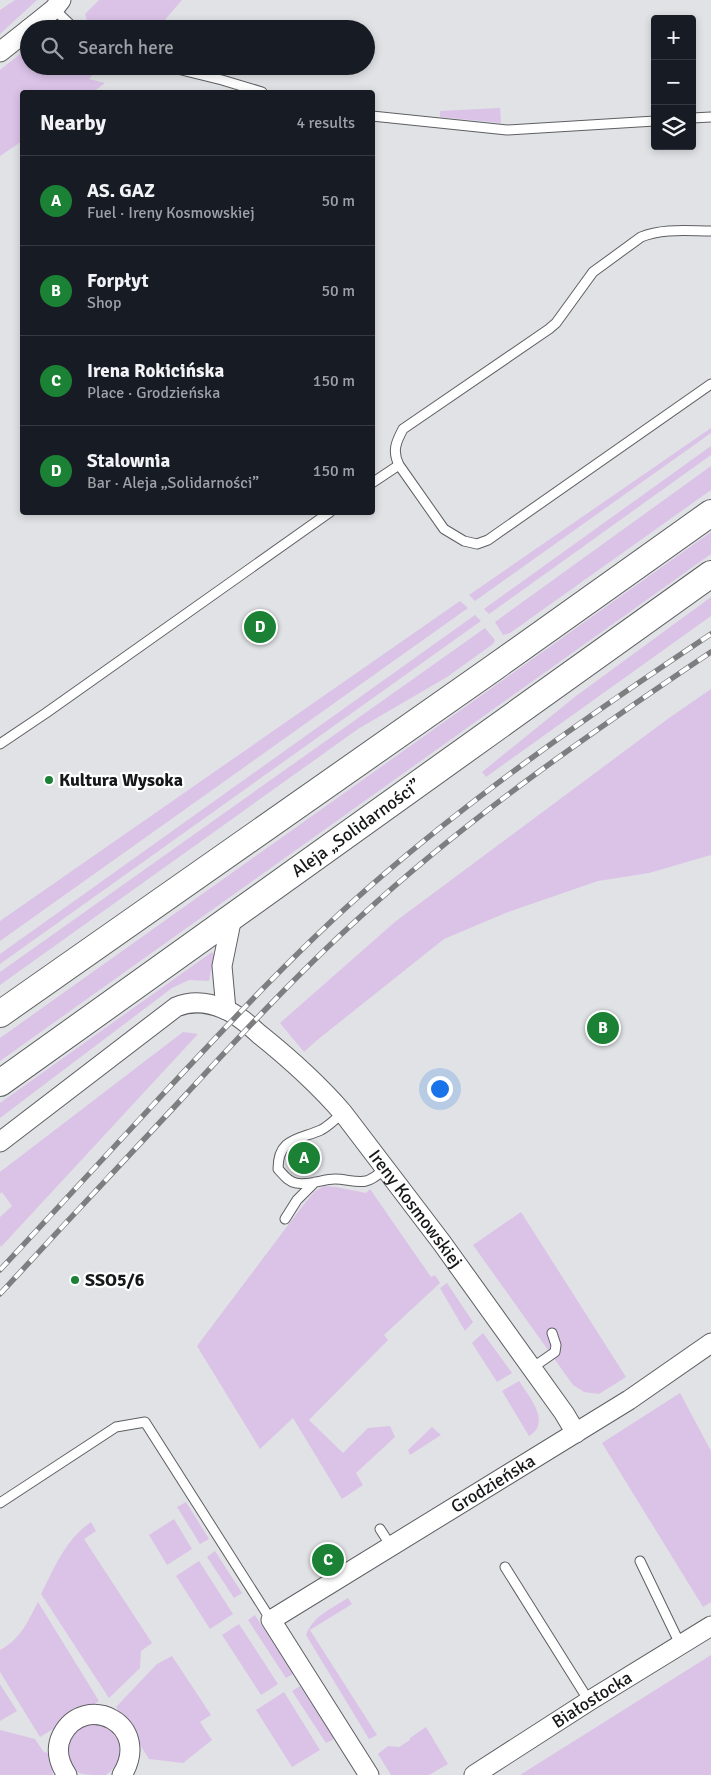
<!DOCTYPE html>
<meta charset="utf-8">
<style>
:root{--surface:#171b24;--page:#20242c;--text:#f1f3f6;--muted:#9ea1a6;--line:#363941;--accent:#1a8135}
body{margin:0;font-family:Signika,sans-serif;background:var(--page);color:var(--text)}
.controls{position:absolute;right:15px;top:15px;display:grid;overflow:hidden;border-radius:5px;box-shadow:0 2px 8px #0003}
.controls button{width:45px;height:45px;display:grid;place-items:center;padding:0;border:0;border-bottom:1px solid var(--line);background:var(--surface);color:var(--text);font:25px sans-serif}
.you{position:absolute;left:439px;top:1088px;width:18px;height:18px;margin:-12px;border:4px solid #fff;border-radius:50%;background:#1a73e8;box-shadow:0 0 0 8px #1a73e833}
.badge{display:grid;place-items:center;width:32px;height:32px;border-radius:50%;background:var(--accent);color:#fff;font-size:16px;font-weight:700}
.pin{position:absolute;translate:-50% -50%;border:2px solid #fff;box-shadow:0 1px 5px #0006}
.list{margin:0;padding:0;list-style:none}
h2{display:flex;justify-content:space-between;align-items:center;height:65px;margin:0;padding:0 20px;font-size:21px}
h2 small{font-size:16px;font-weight:400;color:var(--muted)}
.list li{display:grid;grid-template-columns:32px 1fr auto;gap:15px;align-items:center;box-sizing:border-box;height:90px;padding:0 20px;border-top:1px solid var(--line)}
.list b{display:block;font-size:19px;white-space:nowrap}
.list p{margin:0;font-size:16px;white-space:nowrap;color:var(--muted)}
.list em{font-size:16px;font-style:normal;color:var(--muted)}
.icon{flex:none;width:28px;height:28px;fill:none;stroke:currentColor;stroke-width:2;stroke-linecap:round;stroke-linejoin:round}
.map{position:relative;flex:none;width:711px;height:1775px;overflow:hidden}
.search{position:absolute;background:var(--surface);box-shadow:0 2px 8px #0003;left:20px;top:20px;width:355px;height:55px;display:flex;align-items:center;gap:12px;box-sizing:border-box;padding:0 18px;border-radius:28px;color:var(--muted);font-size:19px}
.panel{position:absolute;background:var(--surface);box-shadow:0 2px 8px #0003;left:20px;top:90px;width:355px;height:425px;border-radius:5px}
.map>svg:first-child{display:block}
</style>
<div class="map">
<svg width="711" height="1775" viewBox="0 0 711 1775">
<rect width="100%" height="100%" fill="#e0e2e5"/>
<path fill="#dbc3e8" d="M 15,0 L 37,0 L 0,34 L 0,10 Z
M 99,0 L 182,0 L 157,29 L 91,29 L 89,27 L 85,14 Z
M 29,47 L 29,66 L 101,66 L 89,79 L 105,83 L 93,92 L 22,92 L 22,141 L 0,156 L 0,70 Z
M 500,108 L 501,123 L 440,117 L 440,111 Z
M 711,428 L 711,433 L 475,601 L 469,595 Z
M 711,446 L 711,455 L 489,614 L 484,609 Z
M 711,466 L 711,490 L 510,633 L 503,635 L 495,622 Z
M 711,532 L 711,554 L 0,1061 L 0,1038 Z
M 711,597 L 711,616 L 486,777 L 482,772 L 576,696 Z
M 460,601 L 468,608 L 0,941 L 0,921 Z
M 475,615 L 481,621 L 0,964 L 0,954 Z
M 485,628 L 495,640 L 493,644 L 447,677 L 358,729 L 0,985 L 0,972 Z
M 711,689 L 711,855 L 649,873 L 598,881 L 508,912 L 444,939 L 316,1041 L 304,1052 L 280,1023 L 396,921 L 669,718 Z
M 212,952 L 214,954 L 209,981 L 189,980 L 172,988 L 0,1118 L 0,1103 Z
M 183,1032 L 198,1034 L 0,1248 L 1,1247 L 0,1245 L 0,1217 L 12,1206 L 2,1192 L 0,1194 L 0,1172 Z
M 324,1186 L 336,1187 L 366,1193 L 370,1189 L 431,1277 L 435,1275 L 440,1283 L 384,1335 L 388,1340 L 309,1420 L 343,1453 L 368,1428 L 390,1426 L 395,1437 L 356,1473 L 363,1485 L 342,1499 L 293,1418 L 260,1449 L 197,1346 L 301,1208 L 314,1192 Z
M 521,1212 L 626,1377 L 599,1394 L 584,1392 L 573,1385 L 473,1245 Z
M 447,1283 L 473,1322 L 465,1331 L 440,1288 Z
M 483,1333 L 512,1373 L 497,1382 L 472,1343 Z
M 519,1381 C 529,1397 552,1422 529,1436 L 502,1391 Z
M 680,1393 L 711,1451 L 711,1602 L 703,1607 L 602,1443 Z
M 432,1427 L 441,1435 L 410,1455 L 408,1450 Z
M 186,1502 L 209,1539 L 200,1544 L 177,1507 Z
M 174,1519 L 192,1549 L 167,1565 L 149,1535 Z
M 91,1522 L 96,1531 L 84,1539 L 152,1643 L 141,1651 L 140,1668 L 109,1698 L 41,1594 C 55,1567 65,1540 91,1522 Z
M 215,1551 L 242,1593 L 234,1598 L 207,1557 Z
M 199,1561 L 233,1614 L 210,1629 L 176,1576 Z
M 348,1598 L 352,1604 L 310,1630 L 377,1735 L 369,1739 L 306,1635 C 313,1616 331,1609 348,1598 Z
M 38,1602 L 99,1701 L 40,1737 L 0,1672 L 0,1650 C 20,1640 28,1621 38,1602 Z
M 255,1615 L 293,1674 L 286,1678 L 248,1620 Z
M 239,1624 L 278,1684 L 261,1695 L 222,1635 Z
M 711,1655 L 711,1775 L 520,1775 Z
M 172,1656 L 211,1715 L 200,1722 L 212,1740 L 183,1763 L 149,1759 L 116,1707 L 157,1664 Z
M 0,1684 L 17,1711 L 0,1721 Z
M 300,1686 L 334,1739 L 326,1743 L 292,1691 Z
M 284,1692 L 320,1750 L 292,1767 L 256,1710 Z
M 104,1723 C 108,1726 114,1730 117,1733 C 127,1748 119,1766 106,1775 C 73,1775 73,1775 66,1743 L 80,1724 Z
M 426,1727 L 448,1764 L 429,1775 L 391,1775 L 378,1754 L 388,1746 L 399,1747 L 410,1740 L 410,1738 Z
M 0,1730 L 35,1739 L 43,1751 L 49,1754 L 53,1775 L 0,1775 Z"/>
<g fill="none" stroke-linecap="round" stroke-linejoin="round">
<defs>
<path id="lane" d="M 54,9 L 75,29
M 165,66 L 222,80 L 262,92
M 372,116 L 507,130 L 655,121
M 692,118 L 711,117
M 399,465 L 444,529 L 464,541 L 477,544 L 488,540 L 711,384
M 372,483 L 399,465 C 392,451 396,442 403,429 L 549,329 L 556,323 L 593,272 L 641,237 C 663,228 688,231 711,231
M 0,744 L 46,713 L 330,512
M 343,1113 C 336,1118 329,1126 321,1130 C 298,1140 278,1138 278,1169 C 283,1174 288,1182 296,1183 C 308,1186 323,1179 335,1179 C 346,1179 356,1183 366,1181 C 374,1179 380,1173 386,1168
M 285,1219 L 297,1200 L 315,1182
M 532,1368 L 555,1352 L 556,1345 L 552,1333
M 0,1503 L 116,1427 L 145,1422 L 271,1620
M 380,1529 L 391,1546
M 640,1561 L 680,1644
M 505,1567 L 589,1701"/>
<g id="street">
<path d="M 29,29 L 54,9 L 61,0"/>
<path d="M 0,52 L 29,29"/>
<path d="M 226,1010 L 222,966 L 232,917"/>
<path id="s1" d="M 0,1142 L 176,1007 C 193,1000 208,1002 224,1009 C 237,1014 249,1025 259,1034 C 289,1058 318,1084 343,1113 L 442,1243 L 564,1413 L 576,1433"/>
<path d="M 67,1775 C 59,1763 55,1749 62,1735 C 85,1691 153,1724 122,1775"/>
<path id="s2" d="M 369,1775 L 271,1620 L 629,1400 L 711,1343"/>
<path id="s3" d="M 474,1775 L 589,1701 L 711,1626"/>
</g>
<g id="secondary">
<path d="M 0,1014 L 492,669 L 711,513"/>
<path id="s4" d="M 0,1083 L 711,574"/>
</g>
</defs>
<use href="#lane" stroke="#5e5f62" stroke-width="11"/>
<use href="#street" stroke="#5e5f62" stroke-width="21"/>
<use href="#secondary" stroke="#5e5f62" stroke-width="28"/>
<use href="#lane" stroke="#fff" stroke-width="9"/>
<use href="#street" stroke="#fff" stroke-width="19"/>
<use href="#secondary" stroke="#fff" stroke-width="26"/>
<defs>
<path id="rail" d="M 0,1270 C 55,1211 109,1152 164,1093 C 224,1029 284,964 349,905 C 462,803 585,718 711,634
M 0,1294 C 59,1230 118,1167 178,1103 C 237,1039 296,975 360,917 C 469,817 589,734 711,652"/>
</defs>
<use href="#rail" stroke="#7c7e80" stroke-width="5.5"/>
<use href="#rail" stroke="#fff" stroke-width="4" stroke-dasharray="11" stroke-linecap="butt"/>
</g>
<g fill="#1a8135" stroke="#fff" stroke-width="2">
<circle cx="49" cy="780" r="5"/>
<circle cx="75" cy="1280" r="5"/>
</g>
<g text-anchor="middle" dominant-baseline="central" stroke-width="4.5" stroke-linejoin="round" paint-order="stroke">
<g font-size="18" font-weight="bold" fill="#161718" stroke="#fff" text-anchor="start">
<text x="59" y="780">Kultura Wysoka</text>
<text x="85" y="1280">SSO5/6</text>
</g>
<g font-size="18" fill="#161718" stroke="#fff">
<text stroke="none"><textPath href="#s4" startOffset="438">Aleja „Solidarności”</textPath></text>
<text stroke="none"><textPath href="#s1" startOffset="550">Ireny Kosmowskiej</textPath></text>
<text stroke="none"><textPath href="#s2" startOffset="444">Grodzieńska</textPath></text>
<text stroke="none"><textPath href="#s3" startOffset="140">Białostocka</textPath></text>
</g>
</g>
</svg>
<div class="controls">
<button>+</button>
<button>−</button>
<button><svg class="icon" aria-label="layers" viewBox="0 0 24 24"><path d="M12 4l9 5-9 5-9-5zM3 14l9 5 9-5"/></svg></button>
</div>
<div class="you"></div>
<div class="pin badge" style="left:304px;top:1158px">A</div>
<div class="pin badge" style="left:603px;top:1028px">B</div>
<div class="pin badge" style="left:328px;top:1560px">C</div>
<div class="pin badge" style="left:260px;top:627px">D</div>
<div class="search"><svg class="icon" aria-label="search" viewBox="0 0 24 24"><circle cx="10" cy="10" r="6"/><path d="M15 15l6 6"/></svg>Search here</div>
<section class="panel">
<h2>Nearby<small>4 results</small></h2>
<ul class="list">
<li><span class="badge">A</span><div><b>AS. GAZ</b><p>Fuel · Ireny Kosmowskiej</p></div><em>50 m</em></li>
<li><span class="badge">B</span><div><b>Forpłyt</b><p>Shop</p></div><em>50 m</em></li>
<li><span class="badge">C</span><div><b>Irena Rokicińska</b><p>Place · Grodzieńska</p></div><em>150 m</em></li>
<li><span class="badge">D</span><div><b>Stalownia</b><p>Bar · Aleja „Solidarności”</p></div><em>150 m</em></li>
</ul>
</section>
</div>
